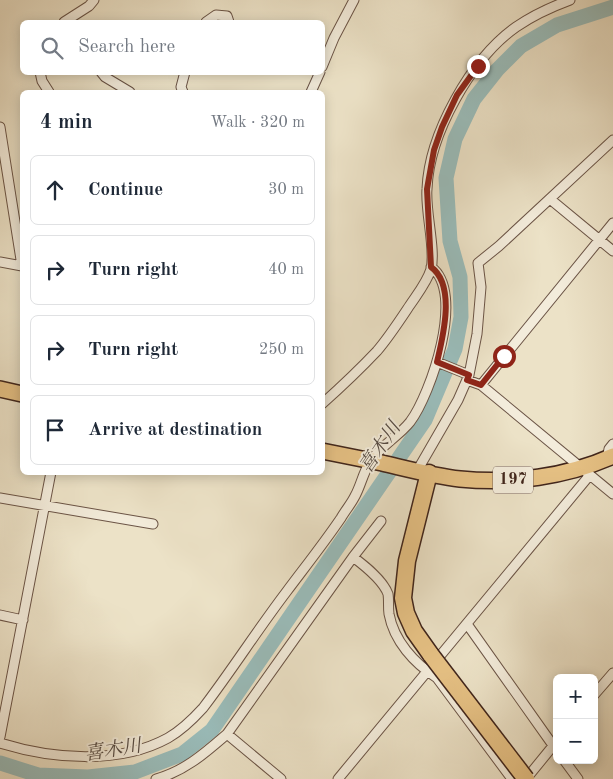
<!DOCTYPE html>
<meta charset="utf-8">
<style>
:root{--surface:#fff;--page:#f2f2f3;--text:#1f2937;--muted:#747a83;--line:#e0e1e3}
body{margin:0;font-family:"Old Standard TT","Noto Serif JP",serif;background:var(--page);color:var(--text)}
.controls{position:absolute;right:15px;bottom:15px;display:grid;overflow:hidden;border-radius:8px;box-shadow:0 2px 12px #0003}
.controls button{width:45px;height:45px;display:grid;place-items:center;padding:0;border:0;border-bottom:1px solid var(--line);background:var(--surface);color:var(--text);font:25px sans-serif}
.stop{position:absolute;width:15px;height:15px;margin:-11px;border:4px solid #8f2418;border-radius:50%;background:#fff}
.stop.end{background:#8f2418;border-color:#fff;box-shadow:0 1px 5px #0008}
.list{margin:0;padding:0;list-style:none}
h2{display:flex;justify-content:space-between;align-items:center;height:65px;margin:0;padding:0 20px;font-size:21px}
h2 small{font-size:16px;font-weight:400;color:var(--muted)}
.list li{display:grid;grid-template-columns:32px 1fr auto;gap:15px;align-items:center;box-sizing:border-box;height:70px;margin:0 10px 10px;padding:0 10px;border:1px solid var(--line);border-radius:8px}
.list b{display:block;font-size:19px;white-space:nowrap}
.list em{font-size:16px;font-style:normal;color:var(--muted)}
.icon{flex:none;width:28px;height:28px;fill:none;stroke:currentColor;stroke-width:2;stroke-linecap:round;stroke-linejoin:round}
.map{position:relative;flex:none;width:613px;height:779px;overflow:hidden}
.search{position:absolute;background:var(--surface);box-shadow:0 2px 12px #0003;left:20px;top:20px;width:305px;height:55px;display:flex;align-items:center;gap:12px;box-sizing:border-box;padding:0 18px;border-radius:8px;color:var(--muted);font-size:19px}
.panel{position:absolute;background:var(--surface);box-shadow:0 2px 12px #0003;left:20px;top:90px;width:305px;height:385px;border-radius:8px}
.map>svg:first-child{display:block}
</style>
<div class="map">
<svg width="613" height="779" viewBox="0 0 613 779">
<rect width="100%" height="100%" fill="#ece2c7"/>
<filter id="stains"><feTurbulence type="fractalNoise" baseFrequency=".004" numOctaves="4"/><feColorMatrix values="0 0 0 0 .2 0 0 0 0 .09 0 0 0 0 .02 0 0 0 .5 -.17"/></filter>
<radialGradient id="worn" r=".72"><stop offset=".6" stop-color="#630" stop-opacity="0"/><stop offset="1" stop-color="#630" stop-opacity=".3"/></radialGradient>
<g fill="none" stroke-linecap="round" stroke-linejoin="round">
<path stroke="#9abdbb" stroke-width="15" d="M 0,763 L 38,775 L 88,777 L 135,772 L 182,754 L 212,730 L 425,420 L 455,349 L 461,317 L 460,277 L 450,241 L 446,178 L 455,139 L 474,99 L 497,70 L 521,46 L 557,25 L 613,7"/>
<defs>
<path id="minor" d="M 64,22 L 89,6 L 94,0
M 206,22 L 216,15 L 227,16 L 229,22
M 322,67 L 334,38 L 354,0
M 40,72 L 42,81 L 49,92
M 101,72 L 105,77 L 130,92
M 183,92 L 181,87 L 185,72
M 311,92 L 320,72
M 0,127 L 22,266
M 550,199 L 613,251
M 0,262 L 22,266
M 437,362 L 469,375
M 467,380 L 481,385 L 613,494
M 481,385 L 613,223
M 322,404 C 341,387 360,369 377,351 C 389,337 400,320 410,305 C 418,293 427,282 431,269 C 436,250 425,211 427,189 C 429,134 471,59 516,27 C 532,16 551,7 570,0
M 607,459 L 609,449 L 613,444
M 417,471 L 458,400 L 469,375 L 477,334 L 481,287 L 478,263 L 499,246 L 613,140
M 0,498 L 153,524
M 353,557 C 365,566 383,580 388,594 C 389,600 388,607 389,614 C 394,641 414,663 437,678 L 512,779
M 0,615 L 23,620
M 467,624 L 557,751
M 594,695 L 613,673
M 227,734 L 281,779
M 0,737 L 51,472
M 0,743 C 52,759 119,765 168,738 C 182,730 193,719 203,708 C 232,670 258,629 287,591 C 305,567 324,543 341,518 C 345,511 351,504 355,496 C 361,485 363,473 370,462 C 381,445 398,437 410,422 C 431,394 466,292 431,267
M 564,760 L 578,779
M 156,779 C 185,771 205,753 227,734 L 353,557 L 381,521
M 338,779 L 589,476
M 526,779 L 557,741"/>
<path id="trunk" d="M 0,389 L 22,394
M 322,451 C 342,455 362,459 382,463 C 408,469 434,476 460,479 C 512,484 566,477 613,456"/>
<path id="motorway" d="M 429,473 L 407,561 L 403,598 L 406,613 L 414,631 L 431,655"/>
</defs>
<use href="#minor" stroke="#6b5446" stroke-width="11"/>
<use href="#trunk" stroke="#40251b" stroke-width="18"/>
<use href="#motorway" stroke="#40251b" stroke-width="19"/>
<use href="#minor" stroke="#f3ecdb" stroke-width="9"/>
<use href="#trunk" stroke="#e6c184" stroke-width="15"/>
<use href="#motorway" stroke="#e6c184" stroke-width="16"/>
<defs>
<path id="motorway-bridge" d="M 431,655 L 526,779"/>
</defs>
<use href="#motorway-bridge" stroke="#40251b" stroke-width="19" stroke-linecap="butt"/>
<use href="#motorway-bridge" stroke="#e6c184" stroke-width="16"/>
</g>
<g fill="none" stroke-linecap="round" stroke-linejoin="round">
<path stroke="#8f2418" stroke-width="6" d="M 478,66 L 457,95 L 442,127 L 434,150 L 427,189 L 431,267 C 456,285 443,337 437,362 L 469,375 L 467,380 L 481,385 L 504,356"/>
</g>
<g text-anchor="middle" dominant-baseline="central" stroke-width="4" stroke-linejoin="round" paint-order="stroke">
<rect fill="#f3ecdb" stroke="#766155" stroke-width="1" x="493" y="466.5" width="40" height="27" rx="4"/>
<g font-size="16" font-weight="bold" fill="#40251b">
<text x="513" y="480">197</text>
</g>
<g font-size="19" font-style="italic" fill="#564b43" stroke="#f3ecdb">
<text transform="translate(381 448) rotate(-56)">喜木川</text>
<text transform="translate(113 751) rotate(-9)">喜木川</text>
</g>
</g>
<rect width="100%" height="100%" filter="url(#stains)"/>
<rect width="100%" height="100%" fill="url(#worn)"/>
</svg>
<div class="controls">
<button>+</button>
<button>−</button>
</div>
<div class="stop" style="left:504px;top:356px"></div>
<div class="stop end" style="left:478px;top:66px"></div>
<div class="search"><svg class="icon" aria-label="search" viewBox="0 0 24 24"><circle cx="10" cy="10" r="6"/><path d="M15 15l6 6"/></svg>Search here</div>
<section class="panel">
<h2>4 min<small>Walk · 320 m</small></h2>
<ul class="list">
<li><svg class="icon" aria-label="ahead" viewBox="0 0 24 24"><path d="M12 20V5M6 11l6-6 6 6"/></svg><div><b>Continue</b></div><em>30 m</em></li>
<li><svg class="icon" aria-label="right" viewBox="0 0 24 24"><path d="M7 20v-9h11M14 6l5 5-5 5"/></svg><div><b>Turn right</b></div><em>40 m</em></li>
<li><svg class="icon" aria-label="right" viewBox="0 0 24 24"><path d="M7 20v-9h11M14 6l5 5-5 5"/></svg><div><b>Turn right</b></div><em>250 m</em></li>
<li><svg class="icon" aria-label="arrive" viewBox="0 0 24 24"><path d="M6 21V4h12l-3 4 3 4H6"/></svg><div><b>Arrive at destination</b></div></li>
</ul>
</section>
</div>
